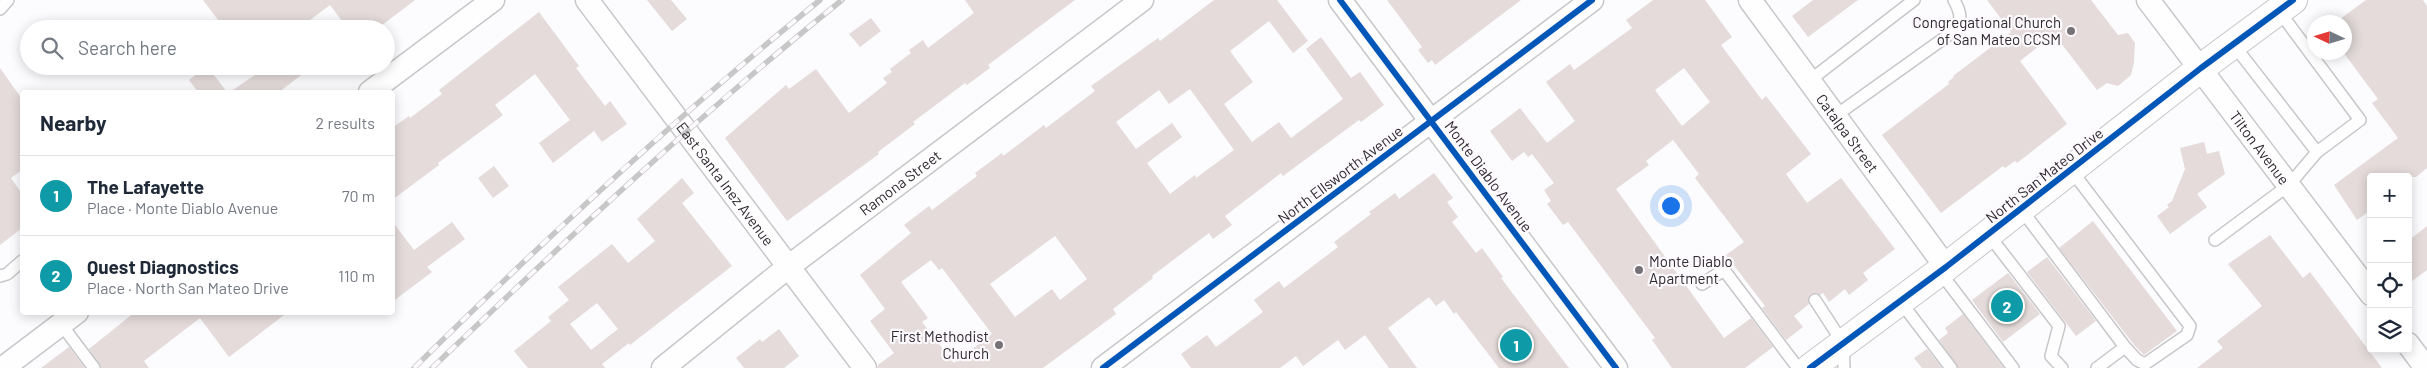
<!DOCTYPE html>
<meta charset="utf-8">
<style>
:root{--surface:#fff;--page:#f6f6f7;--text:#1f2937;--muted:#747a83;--line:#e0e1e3;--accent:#777278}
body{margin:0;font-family:Barlow,sans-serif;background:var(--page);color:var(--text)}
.controls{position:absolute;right:15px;bottom:15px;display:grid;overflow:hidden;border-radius:5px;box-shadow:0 2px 12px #0003}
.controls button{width:45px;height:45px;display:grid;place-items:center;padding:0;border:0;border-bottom:1px solid var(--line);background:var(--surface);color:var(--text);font:25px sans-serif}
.compass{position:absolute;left:2307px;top:15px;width:45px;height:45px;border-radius:50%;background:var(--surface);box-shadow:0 2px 12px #0003;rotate:274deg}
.you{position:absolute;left:1670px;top:205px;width:18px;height:18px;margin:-12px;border:4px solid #fff;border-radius:50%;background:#1a73e8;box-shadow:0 0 0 8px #1a73e833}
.badge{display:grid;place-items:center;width:32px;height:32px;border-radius:50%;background:var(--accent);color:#fff;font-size:16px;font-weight:700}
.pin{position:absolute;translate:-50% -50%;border:2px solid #fff;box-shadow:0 1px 5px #0006}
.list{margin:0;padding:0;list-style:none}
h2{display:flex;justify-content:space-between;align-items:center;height:65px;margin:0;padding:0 20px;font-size:21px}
h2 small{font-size:16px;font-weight:400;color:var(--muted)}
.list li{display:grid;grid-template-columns:32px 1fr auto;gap:15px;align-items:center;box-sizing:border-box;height:80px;padding:0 20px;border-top:1px solid var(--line)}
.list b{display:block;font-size:19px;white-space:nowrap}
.list p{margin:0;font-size:16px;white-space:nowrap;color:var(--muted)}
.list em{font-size:16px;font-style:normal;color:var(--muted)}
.icon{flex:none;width:28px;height:28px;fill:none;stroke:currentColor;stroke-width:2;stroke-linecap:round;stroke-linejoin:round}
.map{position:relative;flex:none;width:2427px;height:368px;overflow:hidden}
.search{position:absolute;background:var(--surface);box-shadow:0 2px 12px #0003;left:20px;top:20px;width:375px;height:55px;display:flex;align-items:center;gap:12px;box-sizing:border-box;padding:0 18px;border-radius:28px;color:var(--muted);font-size:19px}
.panel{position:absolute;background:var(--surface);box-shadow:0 2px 12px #0003;left:20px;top:90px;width:375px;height:225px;border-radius:5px}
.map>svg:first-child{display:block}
</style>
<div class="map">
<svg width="2427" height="368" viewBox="0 0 2427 368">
<rect width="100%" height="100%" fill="#fcfbfd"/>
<path fill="#e4dbda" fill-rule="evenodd" d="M 203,0 L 415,0 L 377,29 L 348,29 L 330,5 L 298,29 L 225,29 Z
M 647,0 L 671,0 L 687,19 L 672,31 Z
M 965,0 L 1075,0 L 988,65 L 990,68 L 967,85 L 965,83 L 913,122 L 915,124 L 878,152 L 879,154 L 787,221 L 725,138 L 786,85 L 789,89 L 816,69 L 849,113 L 887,83 L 883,78 L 892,72 L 890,69 L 911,53 L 909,50 L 923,40 L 928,48 L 974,13 Z
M 1214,0 L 1277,0 L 1308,41 L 1293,53 L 1269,21 L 1230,51 L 1253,82 L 1224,104 L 1252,142 L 1279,122 L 1291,138 L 1343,99 L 1306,49 L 1321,37 L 1351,78 L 1360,72 L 1384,105 L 1361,122 L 1359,120 L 1283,176 L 1281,173 L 1225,216 L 1232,225 L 1213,239 L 1209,233 L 1152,276 L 1153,278 L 1113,309 L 1116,314 L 1043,368 L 878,368 L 878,365 L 894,353 L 870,321 L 885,309 L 860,275 L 911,233 L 904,225 L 929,206 L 932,210 L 977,176 L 975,173 L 1002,153 L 1003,156 L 1044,125 L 1046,128 L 1095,91 L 1091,86 L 1158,38 L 1160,41 ZM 1190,89 L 1234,150 L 1196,178 L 1195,175 L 1170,194 L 1147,163 L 1182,137 L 1172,123 L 1136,149 L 1116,122 L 1159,90 L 1169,104 ZM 1055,236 L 1087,279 L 1060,300 L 1052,289 L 1015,317 L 990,284 ZM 931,260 L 939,270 L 942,268 L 992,334 L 954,363 L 922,322 L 928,318 L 901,282 Z
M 1387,0 L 1521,0 L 1435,65 L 1432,60 L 1428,63 L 1418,50 L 1422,47 Z
M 1653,0 L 1705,0 L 1732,37 L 1721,45 L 1762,100 L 1766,96 L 1811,154 L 1786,174 L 1807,203 L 1841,178 L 1895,249 L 1863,273 L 1868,280 L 1849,295 L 1845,289 L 1829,302 L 1823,293 L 1820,295 L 1815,293 L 1811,294 L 1808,300 L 1809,304 L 1794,316 L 1803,327 L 1786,340 L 1762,308 L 1765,306 L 1726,255 L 1744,242 L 1695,178 L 1699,174 L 1673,140 L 1646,161 L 1649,165 L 1616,189 L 1724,338 L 1751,318 L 1773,347 L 1745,368 L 1672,368 L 1652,340 L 1655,338 L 1568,222 L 1563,225 L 1547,204 L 1551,201 L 1544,190 L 1554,183 L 1532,154 L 1528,157 L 1524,152 L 1512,161 L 1490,131 L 1520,108 L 1547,143 L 1575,121 L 1546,82 L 1570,64 L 1574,70 L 1632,28 L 1626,20 ZM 1684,68 L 1710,102 L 1682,126 L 1655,90 Z
M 1813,0 L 1858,0 L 1808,37 L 1792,16 Z
M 1987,0 L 2091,0 L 2118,35 L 2128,33 L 2135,43 L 2134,62 L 2131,75 L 2118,86 L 2107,83 L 2097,90 L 2054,34 L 2020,61 L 2067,124 L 2017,163 L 2015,161 L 2005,168 L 2003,166 L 1941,213 L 1882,135 L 1949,84 L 1948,82 L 1954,77 L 1953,76 L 2011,32 Z
M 2366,0 L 2423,0 L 2427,6 L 2427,168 L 2416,177 L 2371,177 L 2371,210 L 2357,220 L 2334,185 L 2398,138 L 2372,103 L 2378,99 L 2343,52 L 2344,22 L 2336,22 Z
M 539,12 L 579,66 L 576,68 L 605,106 L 610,101 L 627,124 L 602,142 L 594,131 L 553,163 L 539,143 L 570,120 L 535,74 L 495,105 L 503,115 L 438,163 L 439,165 L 392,200 L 392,128 L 409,116 L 410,118 L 442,94 L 439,90 Z
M 871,18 L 881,31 L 860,47 L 849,34 Z
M 207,66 L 227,92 L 198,92 L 189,80 Z
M 253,66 L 313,66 L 279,92 L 230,92 L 258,73 Z
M 0,68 L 22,99 L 22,170 L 11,178 L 22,194 L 22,228 L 0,245 Z
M 2204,142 L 2207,154 L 2219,151 L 2225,174 L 2197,194 L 2207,207 L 2170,234 L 2157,216 L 2169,207 L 2167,205 L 2172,201 L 2185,169 L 2180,148 Z
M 494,166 L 509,186 L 493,198 L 478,178 Z
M 1434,173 L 1453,198 L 1447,202 L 1458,217 L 1452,222 L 1476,253 L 1482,248 L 1503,277 L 1501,278 L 1569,368 L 1499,368 L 1456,312 L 1454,314 L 1444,300 L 1436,306 L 1429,297 L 1388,328 L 1417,368 L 1389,368 L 1365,335 L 1345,350 L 1338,340 L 1303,366 L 1296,356 L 1280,368 L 1191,368 L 1181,354 L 1207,335 L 1216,347 L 1263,312 L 1254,300 L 1279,281 L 1284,288 L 1338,247 L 1334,242 L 1371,214 L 1369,212 L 1395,193 L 1399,199 Z
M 682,178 L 694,193 L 682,203 L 732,266 L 630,345 L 629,343 L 602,364 L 605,368 L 528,368 L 514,351 L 551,321 L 548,317 L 569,300 L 558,287 L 612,244 L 628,263 L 655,241 L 637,219 ZM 597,303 L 618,329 L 591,350 L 570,324 Z
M 392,221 L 414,250 L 452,222 L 465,239 L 427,267 L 432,272 L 392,302 Z
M 2093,221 L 2177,331 L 2144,355 L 2135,346 L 2059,248 Z
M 2427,226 L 2427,270 L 2408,284 L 2408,241 Z
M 2270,235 L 2303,278 L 2310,272 L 2382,368 L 2197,368 L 2223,348 L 2217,341 L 2262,306 L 2228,264 Z
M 2047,257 L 2096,321 L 2076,336 L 2027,272 Z
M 2008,273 L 2040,314 L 2003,342 L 1972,300 Z
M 135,312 L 288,312 L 229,357 L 200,318 L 144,361 L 149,368 L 101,368 L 89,349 Z
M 1963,314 L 2004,368 L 1958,368 L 1939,340 L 1948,333 L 1945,328 Z
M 779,329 L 799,356 L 784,368 L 744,368 L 736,358 L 760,339 L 762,342 Z
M 69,347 L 85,368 L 41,368 Z
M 1927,349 L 1942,368 L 1922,368 L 1914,358 Z"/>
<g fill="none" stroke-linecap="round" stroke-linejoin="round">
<defs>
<path id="service" d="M 0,9 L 8,0
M 2233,44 L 2317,152
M 1809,81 L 1914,0
M 1835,116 L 1957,29 C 1962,18 1960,11 1954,0
M 2071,170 L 2190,326 L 2187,335 L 2145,364 L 2137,360 L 2125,347
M 2021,209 L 2125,347 L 2097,368
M 1988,234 L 2059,326 L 2051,356 L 2062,368
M 2215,240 L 2289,185 L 2317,152 L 2360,120 L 2279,11
M 1940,272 L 2013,368
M 0,276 L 7,274 L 22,261
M 1702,284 L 1724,270 L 1798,368
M 1815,300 L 1843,343 L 1844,368
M 1900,301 L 1951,368
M 61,324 L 94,368"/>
<g id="minor">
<path id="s1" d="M 587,0 L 865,368"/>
<path d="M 1340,0 L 1616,368"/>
<path id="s2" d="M 1750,0 L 1946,267"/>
<path id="s3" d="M 2148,0 L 2371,294"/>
<path d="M 370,92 L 493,0"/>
<path d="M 2408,344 L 2426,368"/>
<path d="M 3,368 L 77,312"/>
<path id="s4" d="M 663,368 L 788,267 L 1142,0"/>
<path d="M 1103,368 L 1592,0"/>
</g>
<path id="secondary" d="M 1810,368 L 1946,267 L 2201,68 L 2293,0"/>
</defs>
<use href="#service" stroke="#c8c6c9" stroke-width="14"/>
<use href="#minor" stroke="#c8c6c9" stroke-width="25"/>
<use href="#secondary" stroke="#c8c6c9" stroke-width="30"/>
<use href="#service" stroke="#fffeff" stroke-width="11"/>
<use href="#minor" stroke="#fffeff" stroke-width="22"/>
<use href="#secondary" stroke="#fffeff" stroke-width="28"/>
<defs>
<path id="rail" d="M 414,368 C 544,240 678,115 820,0
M 432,368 C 565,241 699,115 842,0"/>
</defs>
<use href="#rail" stroke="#c8c7c8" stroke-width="5.5"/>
<use href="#rail" stroke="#fdfafe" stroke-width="4" stroke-dasharray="11" stroke-linecap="butt"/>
<defs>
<path id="cycleway" d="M 1340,0 L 1616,368
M 1103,368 L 1592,0
M 1810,368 L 1946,267 L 2201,68 L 2293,0"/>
</defs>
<use href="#cycleway" stroke="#fdfafe" stroke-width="9"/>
<use href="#cycleway" stroke="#0057b8" stroke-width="6"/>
</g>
<g fill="#777278" stroke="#fdfafe" stroke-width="2">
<circle cx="2071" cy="31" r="5"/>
<circle cx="1639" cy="270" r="5"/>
<circle cx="999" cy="345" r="5"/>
</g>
<g text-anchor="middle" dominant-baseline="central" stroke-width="4.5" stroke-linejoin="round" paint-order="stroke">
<g font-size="15" fill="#2f2930" stroke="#fdfafe" text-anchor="end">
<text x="2061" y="22">Congregational Church<tspan x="2061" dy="17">of San Mateo CCSM</tspan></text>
<text x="1649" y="261" text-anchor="start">Monte Diablo<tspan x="1649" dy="17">Apartment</tspan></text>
<text x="989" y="336">First Methodist<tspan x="989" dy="17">Church</tspan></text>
</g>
<g font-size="15" fill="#2f2930" stroke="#fdfafe">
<text stroke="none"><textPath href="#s2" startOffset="165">Catalpa Street</textPath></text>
<text stroke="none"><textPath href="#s3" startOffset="185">Tilton Avenue</textPath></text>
<text transform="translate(1340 174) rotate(-37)">North Ellsworth Avenue</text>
<text transform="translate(2044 175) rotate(-38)">North San Mateo Drive</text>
<text transform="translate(1489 176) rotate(53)">Monte Diablo Avenue</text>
<text stroke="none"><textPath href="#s4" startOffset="301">Ramona Street</textPath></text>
<text stroke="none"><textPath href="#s1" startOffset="230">East Santa Inez Avenue</textPath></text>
</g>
</g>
</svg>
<div class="controls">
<button>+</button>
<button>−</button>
<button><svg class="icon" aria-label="locate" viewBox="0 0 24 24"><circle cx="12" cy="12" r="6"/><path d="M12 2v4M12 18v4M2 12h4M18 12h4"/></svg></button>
<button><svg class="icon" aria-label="layers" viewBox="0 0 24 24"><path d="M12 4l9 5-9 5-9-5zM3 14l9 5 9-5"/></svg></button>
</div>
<svg class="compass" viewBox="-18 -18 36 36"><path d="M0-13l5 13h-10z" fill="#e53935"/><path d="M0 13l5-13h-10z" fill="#747a83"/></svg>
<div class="you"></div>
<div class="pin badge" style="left:1516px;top:345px;background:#0f9aa8">1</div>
<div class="pin badge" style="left:2007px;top:306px;background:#0f9aa8">2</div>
<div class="search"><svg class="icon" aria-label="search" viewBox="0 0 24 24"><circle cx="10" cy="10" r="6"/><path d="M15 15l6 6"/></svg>Search here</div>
<section class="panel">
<h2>Nearby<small>2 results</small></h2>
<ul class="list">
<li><span class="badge" style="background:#0f9aa8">1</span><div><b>The Lafayette</b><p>Place · Monte Diablo Avenue</p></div><em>70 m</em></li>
<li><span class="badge" style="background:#0f9aa8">2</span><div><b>Quest Diagnostics</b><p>Place · North San Mateo Drive</p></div><em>110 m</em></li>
</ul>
</section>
</div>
